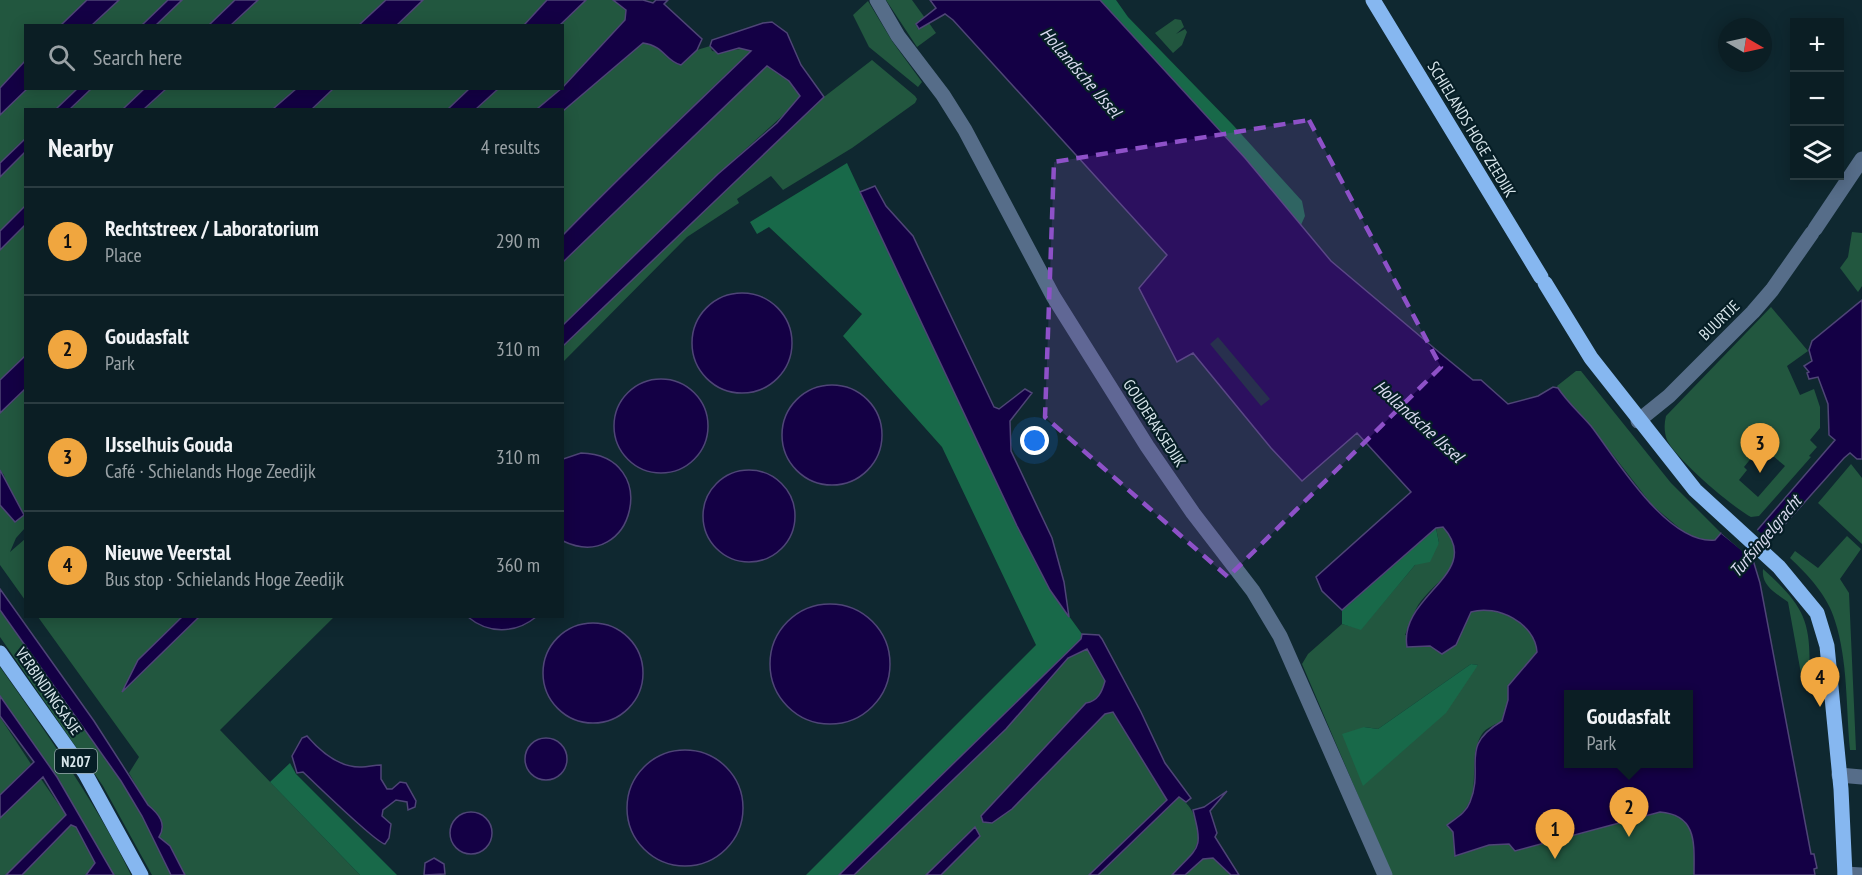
<!DOCTYPE html>
<meta charset="utf-8">
<style>
:root{--surface:#0b1e24;--page:#192b31;--text:#f1f3f6;--muted:#9aa2a6;--line:#2b3c41;--accent:#f0a63f}
body{margin:0;font-family:"PT Sans Narrow",sans-serif;background:var(--page);color:var(--text)}
.controls{position:absolute;right:18px;top:18px;display:grid;overflow:hidden;border-radius:0px;box-shadow:0 3px 15px #0003}
.controls button{width:54px;height:54px;display:grid;place-items:center;padding:0;border:0;border-bottom:2px solid var(--line);background:var(--surface);color:var(--text);font:30px sans-serif}
.compass{position:absolute;left:1718px;top:18px;width:54px;height:54px;border-radius:50%;background:var(--surface);box-shadow:0 3px 15px #0003;rotate:99deg}
.you{position:absolute;left:1035px;top:441px;width:21px;height:21px;margin:-15px;border:4px solid #fff;border-radius:50%;background:#1a73e8;box-shadow:0 0 0 9px #1a73e833}
.badge{display:grid;place-items:center;width:39px;height:39px;border-radius:50%;background:var(--accent);color:#111;font-size:20px;font-weight:700}
.pin{position:absolute;translate:-50% -50px;filter:drop-shadow(0 2px 3px #0008)}
.pin::after{content:'';position:absolute;top:32px;width:21px;height:18px;background:inherit;clip-path:polygon(0 0,100% 0,50% 100%)}
.popup{position:absolute;left:1564px;top:690px;width:129px;height:78px;box-sizing:border-box;display:grid;place-content:center;border-radius:0px;background:var(--surface);filter:drop-shadow(0 2px 4px #0005);font-size:20px;white-space:nowrap;color:var(--muted)}
.popup b{font-size:22px;color:var(--text)}
.popup::after{content:'';position:absolute;left:50%;top:100%;margin-left:-12px;border:12px solid transparent;border-top-color:var(--surface)}
.list{margin:0;padding:0;list-style:none}
h2{display:flex;justify-content:space-between;align-items:center;height:78px;margin:0;padding:0 24px;font-size:26px}
h2 small{font-size:20px;font-weight:400;color:var(--muted)}
.list li{display:grid;grid-template-columns:39px 1fr auto;gap:18px;align-items:center;box-sizing:border-box;height:108px;padding:0 24px;border-top:2px solid var(--line)}
.list b{display:block;font-size:22px;white-space:nowrap}
.list p{margin:0;font-size:20px;white-space:nowrap;color:var(--muted)}
.list em{font-size:20px;font-style:normal;color:var(--muted)}
.icon{flex:none;width:33px;height:33px;fill:none;stroke:currentColor;stroke-width:2;stroke-linecap:round;stroke-linejoin:round}
.map{position:relative;flex:none;width:1862px;height:875px;overflow:hidden}
.search{position:absolute;background:var(--surface);box-shadow:0 3px 15px #0003;left:24px;top:24px;width:540px;height:66px;display:flex;align-items:center;gap:15px;box-sizing:border-box;padding:0 21px;border-radius:0px;color:var(--muted);font-size:22px}
.panel{position:absolute;background:var(--surface);box-shadow:0 3px 15px #0003;left:24px;top:108px;width:540px;height:510px;border-radius:0px}
.map>svg:first-child{display:block}
</style>
<div class="map">
<svg width="1862" height="875" viewBox="0 0 1862 875">
<rect width="100%" height="100%" fill="#0f2830"/>
<path fill="#22573f" fill-rule="evenodd" d="M 0,0 L 87,0 L 61,25 L 26,26 L 25,61 L 0,88 Z
M 119,0 L 168,0 L 142,25 L 92,26 Z
M 182,0 L 235,0 L 209,25 L 156,25 Z
M 258,0 L 386,0 L 359,25 L 231,26 Z
M 423,0 L 547,0 L 524,25 L 397,26 Z
M 586,0 L 613,0 L 626,10 L 625,20 L 563,86 L 562,26 L 560,26 Z
M 886,0 L 912,0 L 925,18 L 916,24 L 918,29 L 929,23 L 936,33 L 917,47 Z
M 868,1 L 892,41 L 922,82 L 918,87 L 869,47 L 853,15 Z
M 1175,19 L 1181,20 L 1184,27 L 1176,34 L 1185,29 L 1187,32 L 1182,45 L 1173,53 L 1155,33 Z
M 643,43 C 664,46 665,60 681,65 L 697,50 L 710,46 L 712,51 C 727,54 742,45 751,51 C 687,111 624,172 563,235 L 563,111 Z
M 872,60 L 915,96 L 917,99 L 915,103 L 852,148 L 783,190 L 771,176 L 737,199 L 739,203 L 687,237 L 563,362 L 563,346 L 824,97 Z
M 767,66 L 789,81 L 800,96 L 791,108 L 718,174 L 563,325 L 563,262 Z
M 27,89 L 77,89 L 56,109 L 26,110 L 25,139 L 0,163 L 0,115 Z
M 91,89 L 145,89 L 123,109 L 70,110 Z
M 166,89 L 296,89 L 273,109 L 144,110 Z
M 333,89 L 469,89 L 448,109 L 312,110 Z
M 498,89 L 560,89 L 537,109 L 476,110 Z
M 25,152 L 25,206 L 0,231 L 0,177 Z
M 25,225 L 25,356 L 0,380 L 0,250 Z
M 1852,232 L 1862,233 L 1862,286 L 1858,292 L 1840,268 L 1848,257 Z
M 1771,307 L 1808,351 L 1787,366 L 1800,395 L 1814,389 L 1820,407 L 1820,428 L 1810,440 L 1817,447 L 1809,456 L 1811,457 L 1759,516 L 1751,517 C 1732,507 1676,459 1667,440 C 1664,432 1664,424 1666,416 ZM 1761,446 L 1785,466 L 1758,497 L 1739,480 L 1747,470 L 1744,467 Z
M 1576,371 L 1581,371 L 1671,483 L 1721,533 L 1715,540 L 1702,542 L 1691,538 L 1652,505 L 1585,419 L 1559,390 L 1557,386 Z
M 25,389 L 25,528 L 16,538 L 10,552 L 25,539 L 25,600 L 0,565 L 0,505 L 15,522 L 4,475 L 0,470 L 0,413 Z
M 1851,464 L 1862,478 L 1862,544 L 1818,503 Z
M 1443,527 C 1474,561 1442,575 1421,601 C 1414,610 1410,624 1405,635 L 1463,628 L 1471,612 C 1497,604 1535,623 1537,652 L 1508,686 L 1508,700 L 1502,721 C 1496,724 1486,728 1482,734 C 1464,763 1488,798 1453,820 L 1455,856 L 1489,845 L 1510,844 L 1515,851 L 1660,812 C 1698,815 1694,845 1694,875 L 1392,875 L 1302,664 L 1308,654 L 1342,624 L 1361,629 L 1415,565 L 1439,543 L 1436,528 ZM 1471,664 L 1478,665 L 1363,785 L 1364,727 L 1378,729 Z
M 1847,536 L 1861,549 L 1840,579 L 1849,593 L 1856,750 L 1850,750 C 1846,708 1848,661 1835,621 C 1828,596 1808,575 1790,558 L 1795,551 L 1818,568 Z
M 1763,569 C 1804,606 1812,621 1809,678 L 1802,679 L 1788,602 C 1776,593 1761,586 1763,569 Z
M 0,610 L 121,781 L 142,816 L 171,875 L 152,875 L 103,786 L 0,637 Z
M 38,617 L 182,617 L 138,660 L 124,690 L 199,617 L 334,617 L 220,730 L 360,875 L 185,875 L 170,846 L 159,837 L 162,832 L 129,773 L 139,757 Z
M 1087,648 L 1105,681 L 1102,693 L 1092,702 L 1105,714 L 1113,712 L 1167,800 L 1089,875 L 941,875 L 979,836 L 975,827 L 926,875 L 854,875 L 1006,729 L 1068,658 Z
M 0,667 C 48,735 95,801 131,875 L 114,875 L 57,777 L 0,696 Z
M 0,717 L 31,764 L 0,795 Z
M 41,779 L 66,815 L 6,875 L 0,875 L 0,818 Z
M 1179,797 C 1190,805 1193,811 1197,824 C 1204,847 1187,859 1172,875 L 1098,875 Z
M 71,825 L 76,827 L 95,863 L 86,875 L 22,875 Z
M 1213,858 L 1231,875 L 1185,875 L 1203,859 Z"/>
<path fill="#186949" d="M 1100,0 L 1116,0 L 1128,17 L 1233,125 L 1302,201 L 1305,216 L 1301,225 L 1245,158 Z
M 847,163 L 1017,526 L 1050,590 L 1082,634 L 1081,639 L 839,875 L 806,875 L 1036,645 L 942,447 L 843,336 L 862,314 L 769,227 L 757,234 L 750,222 Z
M 1436,528 L 1439,543 L 1430,562 L 1415,565 L 1361,630 L 1342,624 L 1342,610 Z
M 1471,664 L 1478,665 L 1446,713 L 1363,786 L 1342,734 L 1364,727 L 1378,729 Z
M 290,763 L 296,774 L 397,875 L 360,875 L 270,782 Z"/>
<path fill="#140045" stroke="#4f4577" stroke-width="1.5" fill-rule="evenodd" d="M 87,0 L 119,0 L 92,25 L 61,25 Z
M 168,0 L 182,0 L 156,25 L 142,25 Z
M 235,0 L 258,0 L 231,25 L 209,25 Z
M 386,0 L 423,0 L 397,25 L 359,25 Z
M 547,0 L 586,0 L 560,25 L 524,25 Z
M 613,0 L 643,0 L 653,3 L 656,0 L 668,0 L 664,4 L 702,39 L 697,50 L 681,65 C 665,61 665,46 643,43 L 563,111 L 537,109 L 562,88 L 625,20 L 626,10 Z
M 930,0 L 1100,0 L 1245,158 L 1331,261 L 1440,353 L 1473,380 L 1481,380 L 1508,404 L 1538,396 L 1553,387 L 1558,388 C 1567,402 1580,413 1591,426 C 1617,460 1668,545 1715,540 L 1721,533 L 1741,549 L 1835,440 L 1829,435 L 1828,404 L 1818,377 L 1809,379 L 1807,373 L 1809,372 L 1804,366 L 1812,361 L 1809,350 L 1812,341 L 1862,300 L 1862,459 L 1857,459 L 1850,453 L 1844,458 L 1753,560 L 1760,583 L 1811,854 L 1814,854 L 1817,868 L 1814,869 L 1815,875 L 1694,875 C 1694,845 1698,815 1660,812 L 1515,851 L 1509,844 L 1489,845 L 1455,856 L 1453,832 L 1447,825 C 1456,818 1466,813 1470,802 C 1485,765 1458,747 1502,721 L 1508,700 L 1508,686 L 1537,652 C 1535,623 1497,604 1471,612 L 1456,645 L 1442,654 L 1430,646 L 1407,647 C 1398,595 1485,574 1443,527 L 1436,528 L 1342,610 L 1322,591 L 1316,577 L 1411,492 L 1357,433 L 1302,481 L 1271,448 L 1193,353 L 1177,362 L 1139,288 L 1167,255 L 953,20 L 945,14 L 919,29 L 916,24 L 936,8 ZM 1569,694 L 1689,694 L 1689,764 L 1569,764 Z
M 772,22 L 787,33 L 801,65 L 824,97 L 563,346 L 563,325 L 718,174 L 777,123 L 800,96 L 789,81 L 767,66 L 563,262 L 563,235 C 624,172 688,112 751,51 L 739,48 L 718,54 L 710,46 L 712,40 L 763,23 Z
M 25,61 L 27,89 L 0,115 L 0,88 Z
M 145,88 L 166,89 L 144,109 L 123,109 Z
M 77,89 L 91,89 L 70,109 L 56,109 Z
M 296,89 L 296,88 L 333,89 L 312,109 L 273,109 Z
M 469,89 L 498,89 L 476,109 L 448,109 Z
M 25,139 L 25,152 L 0,177 L 0,163 Z
M 875,186 L 886,206 L 913,236 L 994,407 L 999,409 L 1025,389 L 1032,393 L 1010,421 L 1011,451 L 1052,538 L 1064,582 L 1069,617 L 1050,590 L 1017,526 L 860,192 Z
M 25,206 L 25,225 L 0,250 L 0,231 Z
M692 343a50 50 0 1 1 100 0a50 50 0 1 1-100 0Z
M 25,356 L 25,389 L 0,413 L 0,380 Z
M614 426a47 47 0 1 1 94 0a47 47 0 1 1-94 0Z
M782 435a50 50 0 1 1 100 0a50 50 0 1 1-100 0Z
M 581,453 C 663,455 634,575 563,541 L 563,459 Z
M703 516a46 46 0 1 1 92 0a46 46 0 1 1-92 0Z
M 0,470 L 24,515 L 15,522 L 0,505 Z
M 0,589 L 94,721 L 148,805 C 159,814 167,824 159,837 L 170,846 L 185,875 L 171,875 L 142,816 L 121,781 L 0,610 Z
M770 664a60 60 0 1 1 120 0a60 60 0 1 1-120 0Z
M 182,617 L 199,617 L 122,692 L 138,660 Z
M 468,617 L 536,617 C 515,634 488,634 468,617 Z
M543 673a50 50 0 1 1 100 0a50 50 0 1 1-100 0Z
M 1082,634 L 1099,635 L 1102,639 L 1141,712 L 1165,763 L 1191,798 L 1186,802 L 1179,797 L 1098,875 L 1089,875 L 1167,800 L 1113,712 L 1105,714 L 1012,809 L 992,823 L 983,822 L 981,816 L 1086,703 C 1098,701 1102,692 1105,681 L 1087,649 L 1068,658 L 1006,729 L 854,875 L 839,875 L 1081,639 Z
M 0,696 L 57,777 L 114,875 L 86,875 L 95,863 L 76,827 L 71,825 L 22,875 L 6,875 L 66,815 L 43,777 L 0,818 L 0,795 L 34,762 L 0,716 Z
M 307,736 C 320,751 340,768 362,767 C 368,767 374,765 381,765 L 381,779 L 387,789 L 392,789 L 400,782 L 406,783 L 416,801 L 415,807 L 408,810 L 407,802 L 396,800 L 383,810 L 382,816 L 391,824 L 389,838 L 385,844 C 376,843 315,783 303,772 L 297,773 L 292,756 L 302,738 Z
M525 759a21 21 0 1 1 42 0a21 21 0 1 1-42 0Z
M627 808a58 58 0 1 1 116 0a58 58 0 1 1-116 0Z
M 1227,791 L 1210,811 L 1217,833 L 1215,837 L 1239,875 L 1231,875 L 1213,858 L 1203,859 L 1185,875 L 1172,875 C 1200,845 1203,850 1193,810 L 1204,807 Z
M450 833a21 21 0 1 1 42 0a21 21 0 1 1-42 0Z
M 975,827 L 980,836 L 941,875 L 926,875 Z
M 434,858 L 444,864 L 445,874 L 424,875 L 425,863 Z"/>
<path fill="#0f2830" d="M 1218,337 L 1270,399 L 1261,406 L 1210,344 Z
M 1755,528 L 1772,543 L 1756,561 L 1759,566 L 1721,533 L 1724,530 L 1740,545 Z"/>
<g fill="none" stroke-linecap="round" stroke-linejoin="round">
<path stroke="#566d89" stroke-width="15" d="M 877,0 L 898,36 L 943,95 L 965,130 L 1053,296 L 1147,446 L 1193,513 L 1253,591 L 1280,636 L 1385,875
M 1815,229 L 1862,159
M 1638,421 L 1669,396 L 1753,312 L 1772,290 L 1812,233
M 1839,775 L 1862,777
M 1845,874 L 1862,875"/>
<path stroke="#86b7f0" stroke-width="15" d="M 1373,0 L 1541,277
M 1545,283 L 1591,358 L 1695,490 L 1779,567 L 1817,613 L 1827,646 L 1841,789 L 1845,875
M 0,653 L 85,773 L 141,875"/>
</g>
<path fill="#8e51c8" fill-opacity="0.2" stroke="#8e51c8" stroke-width="4.5" stroke-dasharray="12 8" stroke-linejoin="round" d="M 1309,120 L 1441,367 L 1228,577 L 1045,417 L 1054,162 Z"/>
<g text-anchor="middle" dominant-baseline="central" stroke-width="4.5" stroke-linejoin="round" paint-order="stroke">
<rect fill="#061e26" stroke="#99aab0" stroke-width="1.5" x="55" y="749" width="42" height="24" rx="4.5"/>
<g font-size="15" font-weight="bold" fill="#d8e6eb">
<text x="76" y="761">N207</text>
</g>
<g font-size="16" fill="#d8e6eb" stroke="#061e26">
<text transform="translate(1472 129) rotate(59)">SCHIELANDS HOGE ZEEDIJK</text>
<text transform="translate(1719 320) rotate(-44)">BUURTJE</text>
<text transform="translate(1155 423) rotate(57)">GOUDERAKSEDIJK</text>
<text transform="translate(49 691) rotate(55)">VERBINDINGSASJE</text>
</g>
<g font-size="18" font-style="italic" fill="#d9daef" stroke="#061e26">
<text transform="translate(1081 72) rotate(49)">Hollandsche IJssel</text>
<text transform="translate(1419 421) rotate(42)">Hollandsche IJssel</text>
<text transform="translate(1765 536) rotate(-50)">Turfsingelgracht</text>
</g>
</g>
</svg>
<div class="controls">
<button>+</button>
<button>−</button>
<button><svg class="icon" aria-label="layers" viewBox="0 0 24 24"><path d="M12 4l9 5-9 5-9-5zM3 14l9 5 9-5"/></svg></button>
</div>
<svg class="compass" viewBox="-18 -18 36 36"><path d="M0-13l5 13h-10z" fill="#e53935"/><path d="M0 13l5-13h-10z" fill="#9aa2a6"/></svg>
<div class="you"></div>
<div class="pin badge" style="left:1555px;top:859px">1</div>
<div class="pin badge" style="left:1629px;top:837px">2</div>
<div class="popup"><b>Goudasfalt</b>Park</div>
<div class="pin badge" style="left:1760px;top:473px">3</div>
<div class="pin badge" style="left:1820px;top:707px">4</div>
<div class="search"><svg class="icon" aria-label="search" viewBox="0 0 24 24"><circle cx="10" cy="10" r="6"/><path d="M15 15l6 6"/></svg>Search here</div>
<section class="panel">
<h2>Nearby<small>4 results</small></h2>
<ul class="list">
<li><span class="badge">1</span><div><b>Rechtstreex / Laboratorium</b><p>Place</p></div><em>290 m</em></li>
<li><span class="badge">2</span><div><b>Goudasfalt</b><p>Park</p></div><em>310 m</em></li>
<li><span class="badge">3</span><div><b>IJsselhuis Gouda</b><p>Café · Schielands Hoge Zeedijk</p></div><em>310 m</em></li>
<li><span class="badge">4</span><div><b>Nieuwe Veerstal</b><p>Bus stop · Schielands Hoge Zeedijk</p></div><em>360 m</em></li>
</ul>
</section>
</div>
